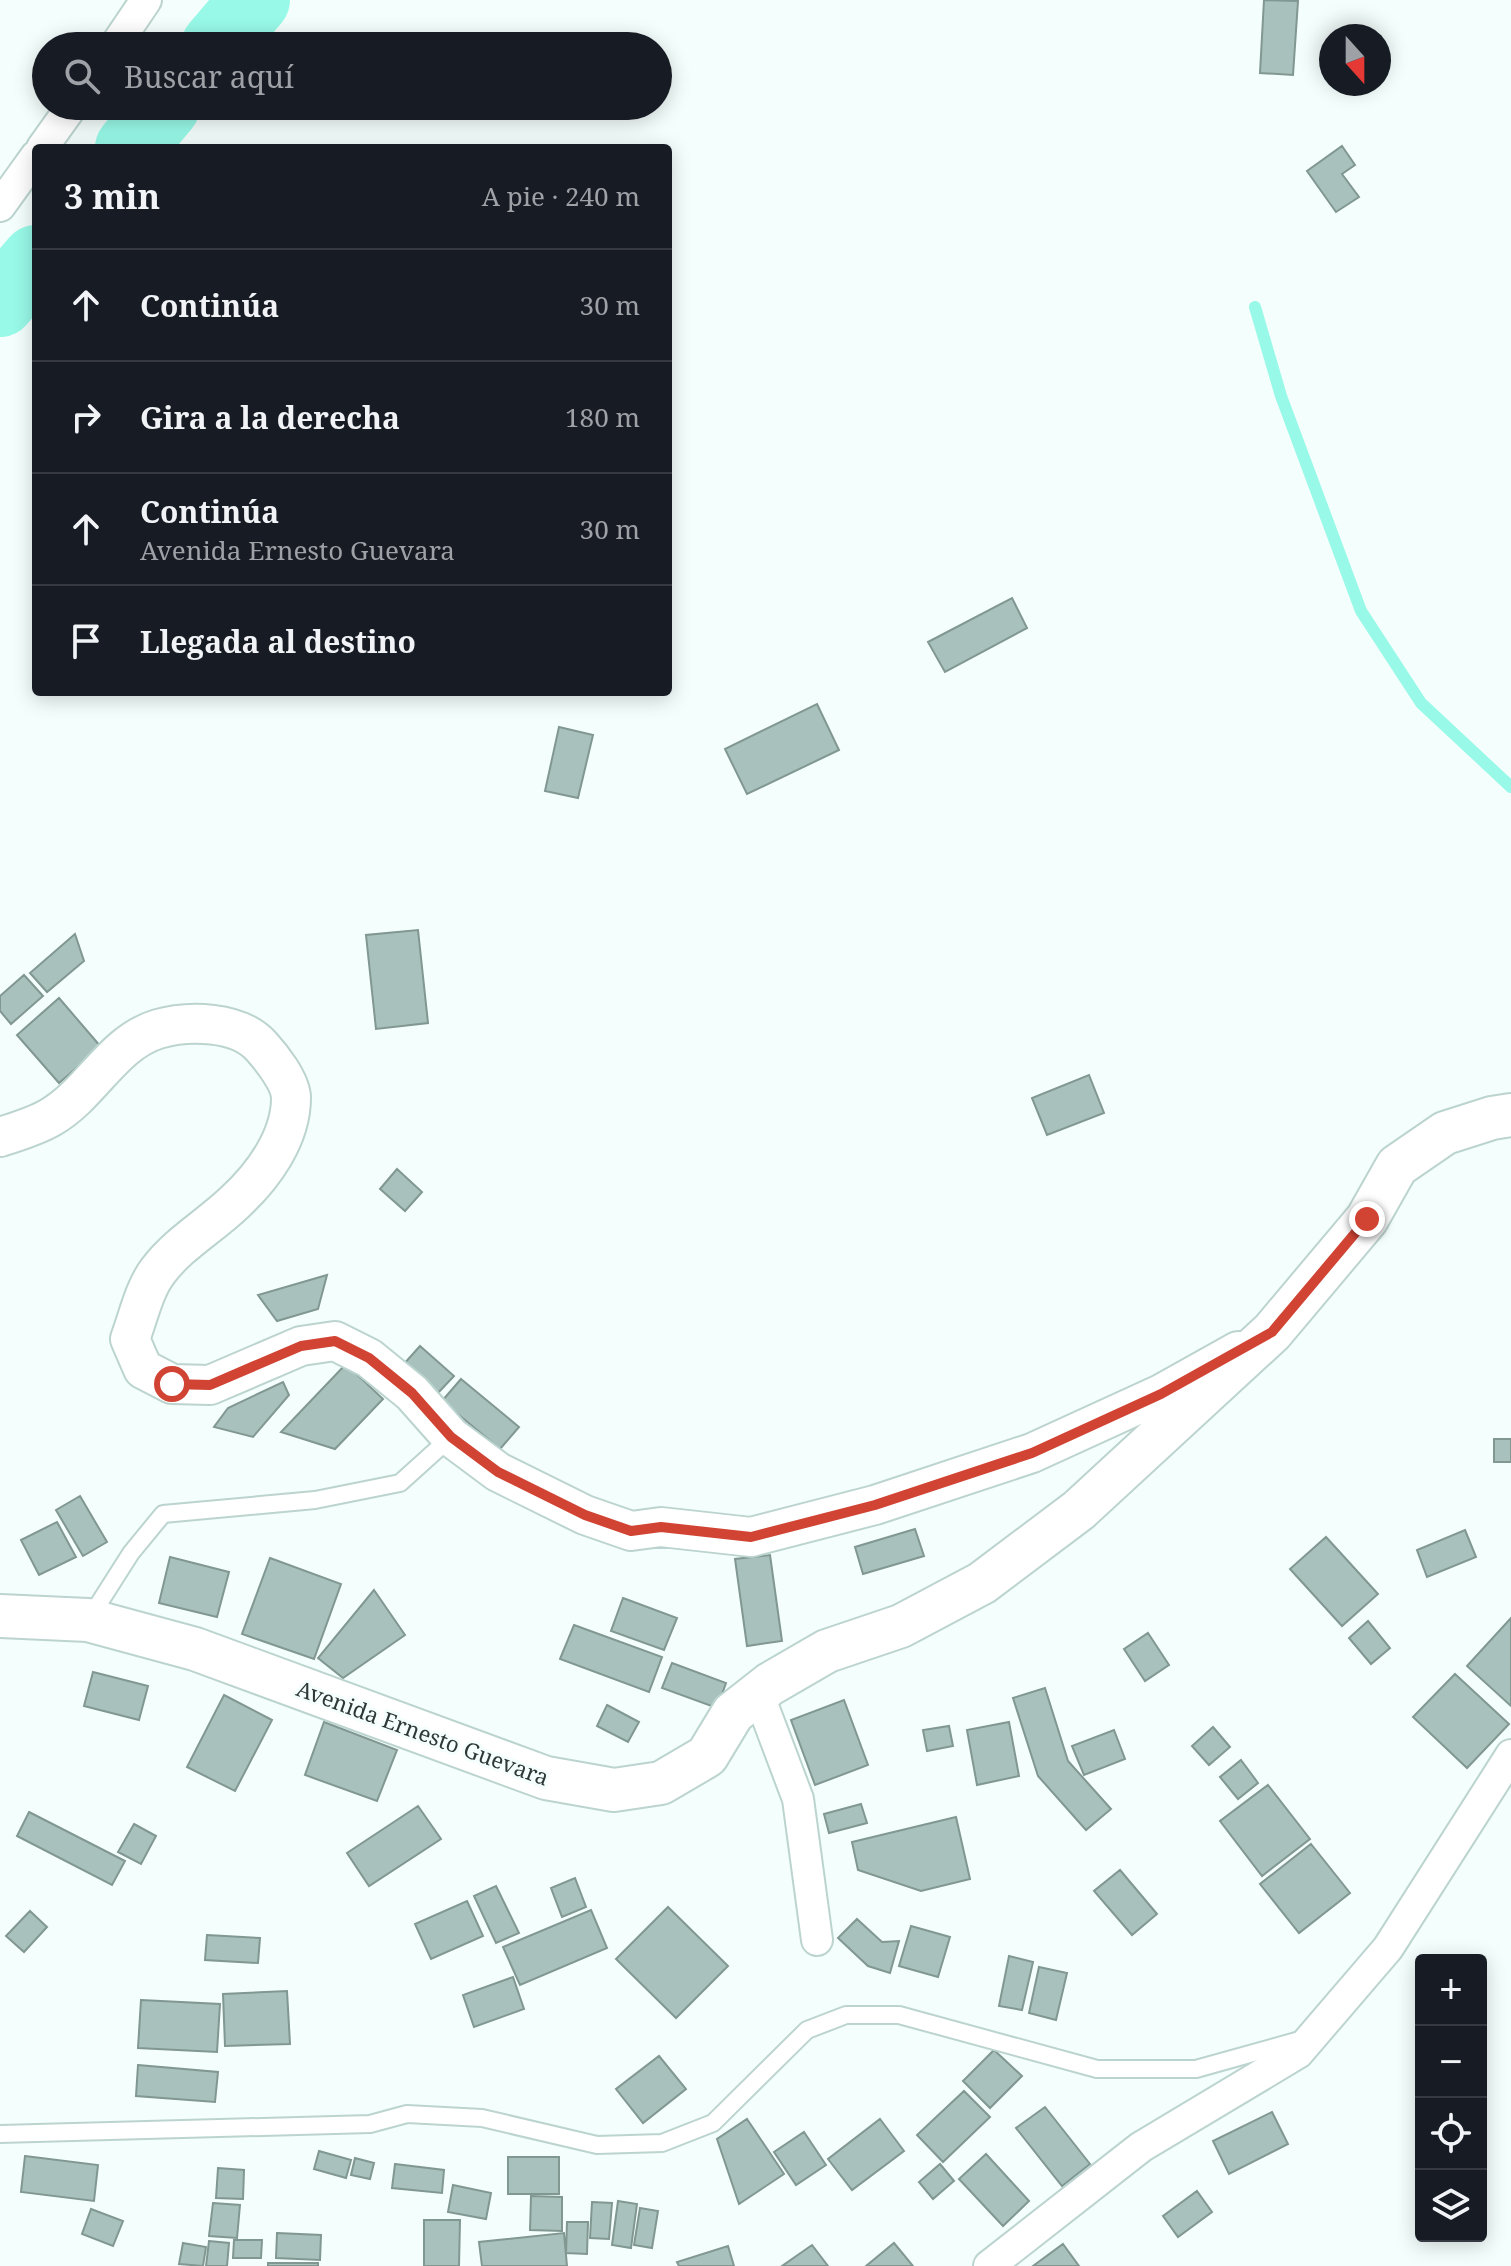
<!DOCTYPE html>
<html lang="es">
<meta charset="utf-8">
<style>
:root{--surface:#171b24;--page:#242831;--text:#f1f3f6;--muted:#9ea1a6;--line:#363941}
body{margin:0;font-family:"Noto Serif",serif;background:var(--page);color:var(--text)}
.controls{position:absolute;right:24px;bottom:24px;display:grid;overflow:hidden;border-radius:8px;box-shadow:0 4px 20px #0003}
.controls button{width:72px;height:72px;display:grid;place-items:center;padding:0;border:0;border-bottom:2px solid var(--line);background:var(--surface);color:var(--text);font:40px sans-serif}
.compass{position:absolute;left:1319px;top:24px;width:72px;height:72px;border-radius:50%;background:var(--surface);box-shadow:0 4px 20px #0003;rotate:159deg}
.stop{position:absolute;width:24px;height:24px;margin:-18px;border:6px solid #d14434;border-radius:50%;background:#fff}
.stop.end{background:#d14434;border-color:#fff;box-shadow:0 2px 8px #0008}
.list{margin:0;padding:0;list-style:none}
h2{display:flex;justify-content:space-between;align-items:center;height:104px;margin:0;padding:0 32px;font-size:34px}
h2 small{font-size:26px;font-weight:400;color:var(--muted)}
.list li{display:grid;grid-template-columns:52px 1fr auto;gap:24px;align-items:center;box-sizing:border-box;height:112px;padding:0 32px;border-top:2px solid var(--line)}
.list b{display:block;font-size:30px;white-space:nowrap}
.list p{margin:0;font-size:26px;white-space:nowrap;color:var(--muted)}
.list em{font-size:26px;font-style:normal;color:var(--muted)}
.icon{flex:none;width:44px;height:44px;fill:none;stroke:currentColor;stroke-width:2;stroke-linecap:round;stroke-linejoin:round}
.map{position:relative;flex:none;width:1511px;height:2266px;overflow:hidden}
.search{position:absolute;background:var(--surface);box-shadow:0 4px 20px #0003;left:32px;top:32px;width:640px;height:88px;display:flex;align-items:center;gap:20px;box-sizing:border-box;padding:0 28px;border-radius:44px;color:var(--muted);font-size:30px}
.panel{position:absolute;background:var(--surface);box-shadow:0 4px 20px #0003;left:32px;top:144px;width:640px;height:552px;border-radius:8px}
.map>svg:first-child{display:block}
</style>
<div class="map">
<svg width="1511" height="2266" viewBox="0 0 1511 2266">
<rect width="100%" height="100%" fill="#f4fefc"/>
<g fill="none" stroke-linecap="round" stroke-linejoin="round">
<path stroke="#98f9e8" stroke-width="12" d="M 1255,307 L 1281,396 L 1361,611 L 1421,703 L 1511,787"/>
<path stroke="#98f9e8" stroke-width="70" d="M 216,46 L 255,0
M 130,148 L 165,106
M 0,302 L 36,260"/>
</g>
<path fill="#a9c1bc" stroke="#809792" stroke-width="2" d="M 1264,0 L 1298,1 L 1293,75 L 1260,73 Z
M 1342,146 L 1355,165 L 1342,174 L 1359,197 L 1336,212 L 1307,171 Z
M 1012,598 L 1027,628 L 945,672 L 928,642 Z
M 817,704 L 839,750 L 747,794 L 725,749 Z
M 559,727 L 593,735 L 578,798 L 545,791 Z
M 418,930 L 428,1023 L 376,1029 L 366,935 Z
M 75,934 L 84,961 L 47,992 L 30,973 Z
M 24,975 L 43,996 L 11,1024 L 0,1011 L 0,996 Z
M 59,998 L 101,1047 L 59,1083 L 17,1035 Z
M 1089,1075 L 1104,1113 L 1047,1135 L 1032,1098 Z
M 397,1169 L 422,1192 L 405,1211 L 380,1189 Z
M 327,1275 L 318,1309 L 277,1321 L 258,1295 Z
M 420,1346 L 454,1376 L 436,1395 L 403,1365 Z
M 346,1364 L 383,1399 L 335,1449 L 281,1432 Z
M 461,1379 L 519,1427 L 500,1449 L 442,1401 Z
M 283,1382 L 289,1395 L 253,1437 L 214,1427 L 228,1408 Z
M 1494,1439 L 1511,1439 L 1511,1462 L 1494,1462 Z
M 80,1496 L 107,1542 L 83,1556 L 56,1510 Z
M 57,1522 L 76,1557 L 39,1575 L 21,1540 Z
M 915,1529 L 924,1556 L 863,1574 L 855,1547 Z
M 1465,1530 L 1476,1557 L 1427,1577 L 1417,1550 Z
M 1326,1537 L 1378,1594 L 1342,1626 L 1290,1569 Z
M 770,1555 L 782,1641 L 747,1646 L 735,1559 Z
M 170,1557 L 229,1572 L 217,1617 L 159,1603 Z
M 270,1558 L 341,1584 L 314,1659 L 242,1634 Z
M 374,1590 L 405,1635 L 343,1678 L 318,1658 Z
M 623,1598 L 677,1618 L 664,1650 L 611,1631 Z
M 1511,1618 L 1511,1706 L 1467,1666 Z
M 1368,1621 L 1390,1648 L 1371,1664 L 1349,1638 Z
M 574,1625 L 662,1657 L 649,1692 L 560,1659 Z
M 1148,1633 L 1169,1665 L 1145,1681 L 1124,1649 Z
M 672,1663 L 726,1683 L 717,1708 L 662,1688 Z
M 93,1672 L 148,1686 L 139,1720 L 84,1706 Z
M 1455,1674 L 1509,1724 L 1467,1768 L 1413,1717 Z
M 1045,1688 L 1068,1761 L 1111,1809 L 1086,1830 L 1038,1776 L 1013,1698 Z
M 224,1695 L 272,1720 L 235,1791 L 187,1767 Z
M 844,1700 L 868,1765 L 815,1785 L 791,1720 Z
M 607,1705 L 639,1722 L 628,1742 L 597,1726 Z
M 324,1722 L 397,1750 L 377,1801 L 305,1775 Z
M 1009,1722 L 1019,1776 L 977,1785 L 967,1730 Z
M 949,1726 L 953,1746 L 927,1751 L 923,1730 Z
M 1213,1727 L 1230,1747 L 1209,1765 L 1192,1746 Z
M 1114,1730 L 1125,1759 L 1084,1775 L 1072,1746 Z
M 1241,1760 L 1258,1783 L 1238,1799 L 1220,1777 Z
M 1268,1785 L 1310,1839 L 1262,1876 L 1220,1821 Z
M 861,1804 L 867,1823 L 829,1833 L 824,1814 Z
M 418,1806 L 441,1839 L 369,1886 L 347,1853 Z
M 29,1812 L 125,1861 L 112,1885 L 17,1836 Z
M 956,1817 L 970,1879 L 921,1891 L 858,1870 L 852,1842 Z
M 134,1824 L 156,1836 L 141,1864 L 118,1852 Z
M 1311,1844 L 1350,1893 L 1299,1933 L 1260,1884 Z
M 1120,1870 L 1157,1914 L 1132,1935 L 1094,1891 Z
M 575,1878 L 586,1907 L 562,1917 L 551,1888 Z
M 496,1886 L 519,1933 L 496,1943 L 474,1896 Z
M 467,1901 L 483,1936 L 431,1959 L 415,1924 Z
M 668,1907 L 728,1966 L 676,2018 L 616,1959 Z
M 591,1910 L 607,1948 L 520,1985 L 503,1947 Z
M 30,1911 L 47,1927 L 24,1952 L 6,1936 Z
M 857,1919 L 882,1942 L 899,1941 L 890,1973 L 868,1966 L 838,1938 Z
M 911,1926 L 950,1937 L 938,1977 L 899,1966 Z
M 207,1935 L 260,1938 L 258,1963 L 205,1960 Z
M 1009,1956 L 1033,1962 L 1022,2010 L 999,2006 Z
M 1039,1967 L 1067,1973 L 1056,2020 L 1029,2013 Z
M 513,1977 L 524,2009 L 474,2027 L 463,1995 Z
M 287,1991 L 290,2044 L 225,2046 L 223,1994 Z
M 141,2000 L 220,2004 L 217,2052 L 138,2048 Z
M 994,2050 L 1022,2076 L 990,2108 L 963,2081 Z
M 659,2056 L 686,2089 L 643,2123 L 616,2089 Z
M 138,2065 L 218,2072 L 215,2102 L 136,2096 Z
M 964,2091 L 990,2117 L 943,2162 L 917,2135 Z
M 1045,2107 L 1090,2164 L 1062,2186 L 1016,2128 Z
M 1272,2112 L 1288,2144 L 1229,2174 L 1213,2141 Z
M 747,2119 L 784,2174 L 739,2204 L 717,2139 Z
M 880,2119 L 904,2151 L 852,2190 L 828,2159 Z
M 804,2132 L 826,2165 L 796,2185 L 774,2152 Z
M 319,2151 L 351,2160 L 346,2178 L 314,2169 Z
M 986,2154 L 1029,2201 L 1003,2226 L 959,2179 Z
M 25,2156 L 98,2165 L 94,2201 L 21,2192 Z
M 508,2157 L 559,2157 L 559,2194 L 508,2194 Z
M 355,2158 L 374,2163 L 370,2179 L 351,2175 Z
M 395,2164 L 444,2170 L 442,2193 L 392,2188 Z
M 940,2164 L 954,2181 L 933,2199 L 919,2182 Z
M 218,2168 L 244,2170 L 243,2199 L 216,2198 Z
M 453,2185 L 491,2193 L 486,2219 L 448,2212 Z
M 1197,2191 L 1212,2212 L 1178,2237 L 1163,2216 Z
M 531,2196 L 562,2197 L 562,2231 L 530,2230 Z
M 618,2201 L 637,2204 L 631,2248 L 612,2245 Z
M 592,2202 L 612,2203 L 609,2239 L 590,2238 Z
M 213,2203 L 240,2205 L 237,2238 L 209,2236 Z
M 640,2208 L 658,2211 L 652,2248 L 634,2245 Z
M 91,2209 L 123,2221 L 113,2246 L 82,2234 Z
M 424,2220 L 460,2220 L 459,2266 L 424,2266 Z
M 567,2222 L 588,2222 L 587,2254 L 566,2253 Z
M 277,2233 L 321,2235 L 320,2260 L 276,2258 Z
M 564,2233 L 567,2266 L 482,2266 L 479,2242 Z
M 234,2240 L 262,2240 L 261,2258 L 233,2258 Z
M 209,2241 L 229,2243 L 227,2266 L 206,2266 Z
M 183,2243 L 206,2247 L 203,2266 L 179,2264 Z
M 894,2243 L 913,2266 L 866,2266 Z
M 1063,2244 L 1079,2266 L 1033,2266 Z
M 812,2245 L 828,2266 L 782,2266 Z
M 728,2246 L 734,2266 L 679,2266 L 677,2262 Z
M 268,2263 L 318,2263 L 318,2266 L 268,2266 Z"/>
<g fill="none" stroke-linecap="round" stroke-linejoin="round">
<defs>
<path id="service" d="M 89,1619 L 131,1553 L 163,1514 L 315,1500 L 400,1483 L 451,1437
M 0,2134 L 370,2124 L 407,2114 L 482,2118 L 597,2145 L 662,2143 L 713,2123 L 807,2030 L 846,2015 L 899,2015 L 1097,2069 L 1196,2069 L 1300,2040"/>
<path id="minor" d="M 115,46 L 146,0
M 42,148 L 72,106
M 0,206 L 36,156
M 758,1693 L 798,1799 L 817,1940
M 989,2266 L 1141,2147 L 1298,2053 L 1388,1948 L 1511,1755"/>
<path id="tertiary" d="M 0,1137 C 16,1132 36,1126 51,1117 C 91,1094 112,1043 158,1029 C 189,1020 238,1021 261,1046 C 271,1057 291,1082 291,1098 C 291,1138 263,1176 235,1202 C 210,1226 178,1244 158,1271 C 144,1289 138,1318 130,1339 L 143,1369 L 172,1384 L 210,1385 L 301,1346 L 335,1341 L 369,1358 L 412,1393 L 451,1437 L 498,1472 L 585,1515 L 631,1531 L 661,1527 L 751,1537 L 875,1505 L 1032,1453 L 1161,1394 L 1238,1351"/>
<path id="secondary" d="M 0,1616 L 88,1620 L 195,1649 L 546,1778 L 614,1790 L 661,1783 L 707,1756 L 733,1713 L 770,1684 L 827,1651 L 901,1626 L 982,1583 L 1079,1510 L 1272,1332 L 1367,1219 L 1397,1166 L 1445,1133 L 1492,1118 L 1511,1115"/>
</defs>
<use href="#service" stroke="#bcd4cf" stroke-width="20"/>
<use href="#minor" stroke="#bcd4cf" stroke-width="34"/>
<use href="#tertiary" stroke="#bcd4cf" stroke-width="42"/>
<use href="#secondary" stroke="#bcd4cf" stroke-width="46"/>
<use href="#service" stroke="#fff" stroke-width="16"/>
<use href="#minor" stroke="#fff" stroke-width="30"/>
<use href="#tertiary" stroke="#fff" stroke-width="38"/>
<use href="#secondary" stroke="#fff" stroke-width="42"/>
</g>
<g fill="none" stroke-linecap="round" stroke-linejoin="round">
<path stroke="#d14434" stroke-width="10" d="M 172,1384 L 210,1385 L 301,1346 L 335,1341 L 369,1358 L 412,1393 L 451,1437 L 498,1472 L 585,1515 L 631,1531 L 661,1527 L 751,1537 L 875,1505 L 1032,1453 L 1161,1394 L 1272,1332 L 1367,1219"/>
</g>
<g text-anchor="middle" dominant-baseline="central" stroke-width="6" stroke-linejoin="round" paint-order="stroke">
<g font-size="22" fill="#2e3836" stroke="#f4fefc">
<text transform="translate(423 1732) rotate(20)">Avenida Ernesto Guevara</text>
</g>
</g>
</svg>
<div class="controls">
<button>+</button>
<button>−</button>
<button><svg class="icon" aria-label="locate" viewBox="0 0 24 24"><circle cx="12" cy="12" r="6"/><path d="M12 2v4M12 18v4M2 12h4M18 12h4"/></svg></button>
<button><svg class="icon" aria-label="layers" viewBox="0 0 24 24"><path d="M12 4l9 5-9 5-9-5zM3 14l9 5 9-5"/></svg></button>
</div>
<svg class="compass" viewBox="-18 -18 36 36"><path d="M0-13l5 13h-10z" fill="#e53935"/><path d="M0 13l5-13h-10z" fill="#9ea1a6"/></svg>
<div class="stop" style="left:172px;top:1384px"></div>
<div class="stop end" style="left:1367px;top:1219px"></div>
<div class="search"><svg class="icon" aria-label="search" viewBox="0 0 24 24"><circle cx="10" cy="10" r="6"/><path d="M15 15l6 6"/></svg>Buscar aquí</div>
<section class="panel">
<h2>3 min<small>A pie · 240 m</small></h2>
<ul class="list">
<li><svg class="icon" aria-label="ahead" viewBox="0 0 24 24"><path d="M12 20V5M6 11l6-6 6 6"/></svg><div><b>Continúa</b></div><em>30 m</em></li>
<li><svg class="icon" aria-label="right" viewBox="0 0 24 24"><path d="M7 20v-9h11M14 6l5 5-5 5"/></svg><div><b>Gira a la derecha</b></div><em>180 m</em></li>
<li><svg class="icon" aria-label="ahead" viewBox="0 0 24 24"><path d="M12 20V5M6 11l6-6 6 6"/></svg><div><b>Continúa</b><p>Avenida Ernesto Guevara</p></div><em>30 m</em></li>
<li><svg class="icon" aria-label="arrive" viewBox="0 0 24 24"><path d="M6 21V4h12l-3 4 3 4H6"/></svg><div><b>Llegada al destino</b></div></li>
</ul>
</section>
</div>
